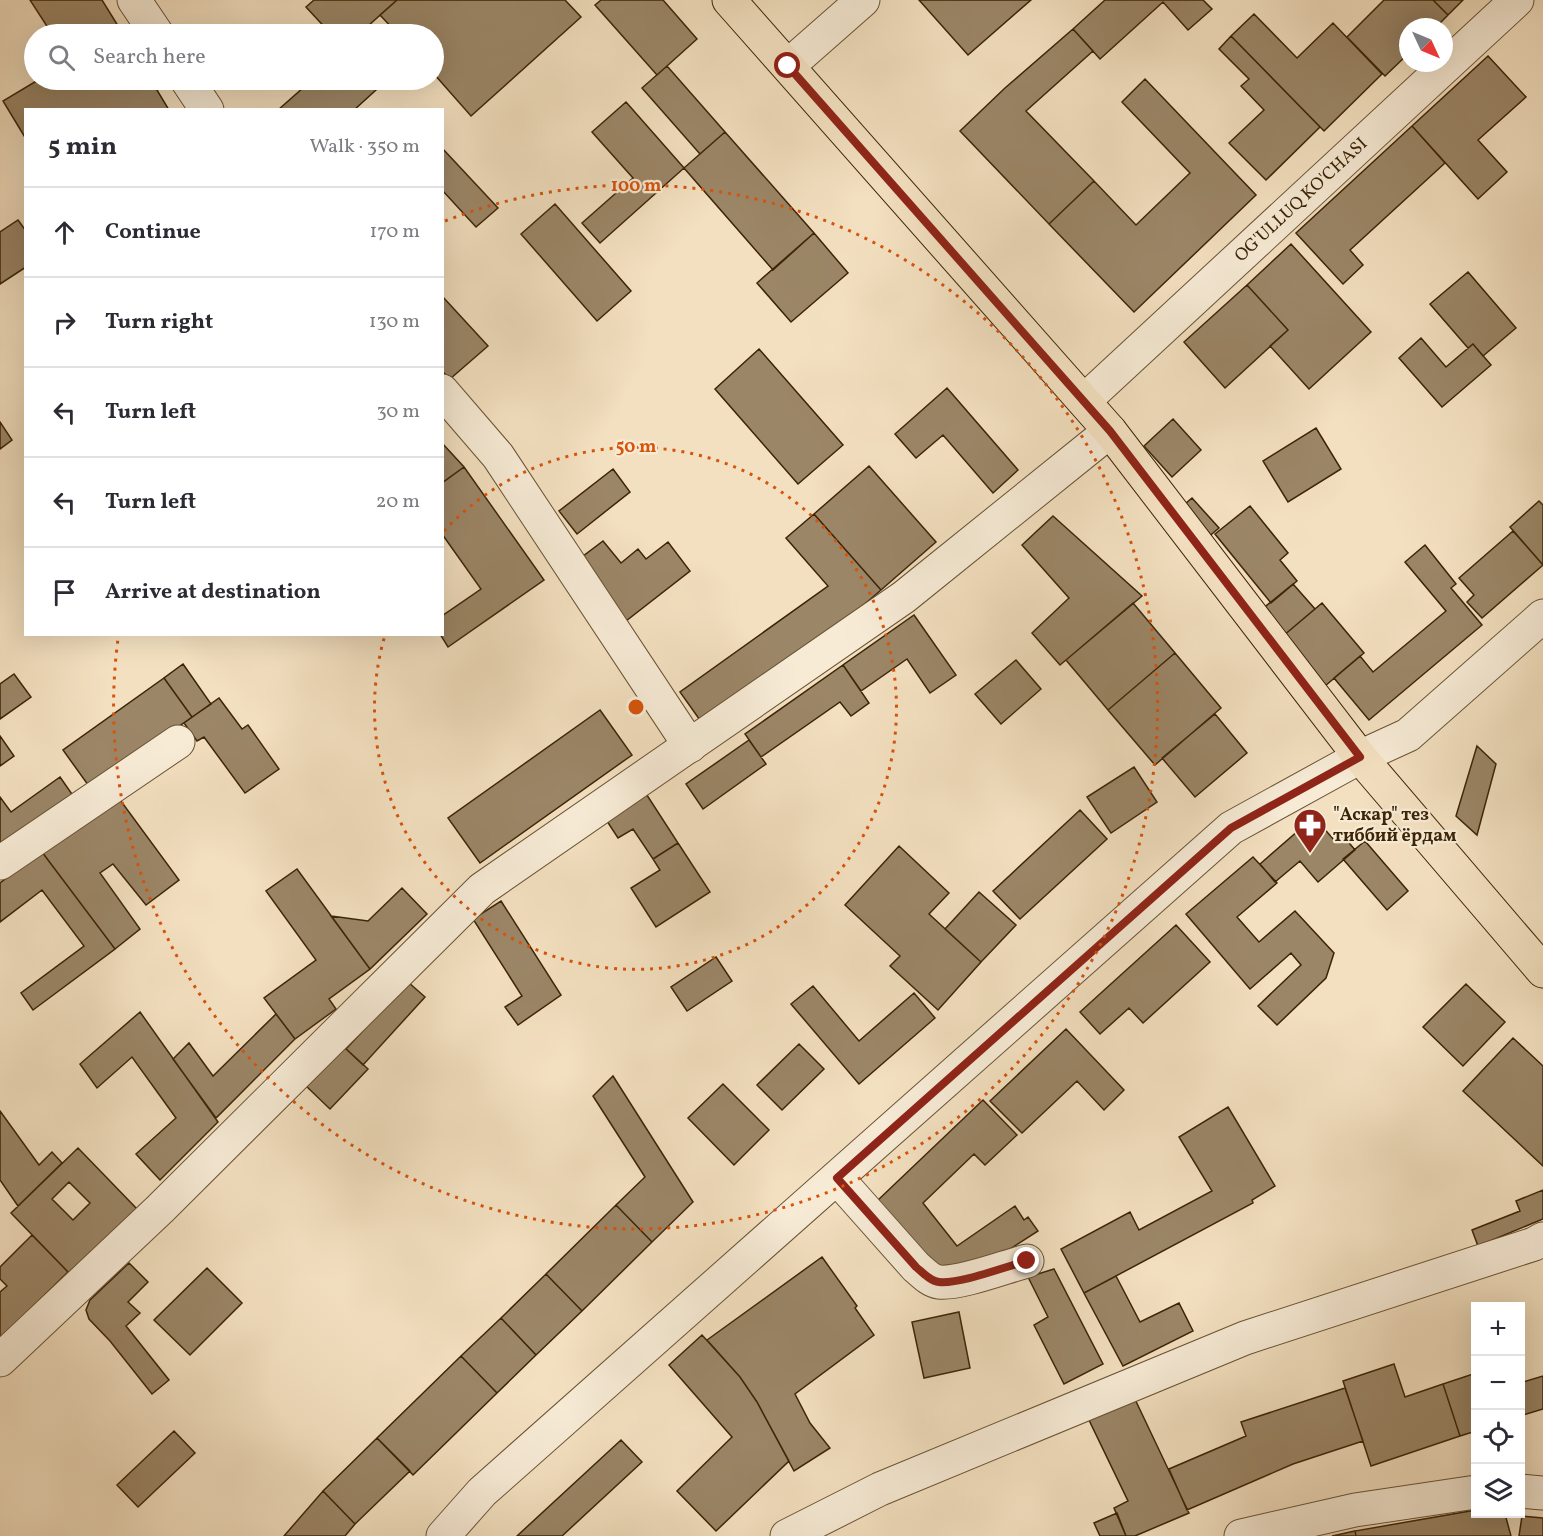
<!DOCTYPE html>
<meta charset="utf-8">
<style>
:root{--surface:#fff;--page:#f7f7f7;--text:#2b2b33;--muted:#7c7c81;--line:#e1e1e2}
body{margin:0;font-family:Vollkorn,serif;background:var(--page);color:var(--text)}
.controls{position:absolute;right:18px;bottom:18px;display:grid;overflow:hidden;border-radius:0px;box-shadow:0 6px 24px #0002}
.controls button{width:54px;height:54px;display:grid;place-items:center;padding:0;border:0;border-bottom:2px solid var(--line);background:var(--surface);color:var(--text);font:30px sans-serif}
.compass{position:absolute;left:1399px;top:18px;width:54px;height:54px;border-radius:50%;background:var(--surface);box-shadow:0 6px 24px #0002;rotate:134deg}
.stop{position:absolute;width:18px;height:18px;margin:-14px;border:4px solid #8f2418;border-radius:50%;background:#fff}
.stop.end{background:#8f2418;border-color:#fff;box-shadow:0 2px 6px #0008}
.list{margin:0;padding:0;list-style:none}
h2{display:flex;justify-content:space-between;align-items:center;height:78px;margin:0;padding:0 24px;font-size:26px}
h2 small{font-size:20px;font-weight:400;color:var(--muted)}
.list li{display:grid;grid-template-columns:39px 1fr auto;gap:18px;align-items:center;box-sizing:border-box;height:90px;padding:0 24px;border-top:2px solid var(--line)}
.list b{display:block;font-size:22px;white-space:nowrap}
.list em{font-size:20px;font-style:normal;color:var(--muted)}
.icon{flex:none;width:33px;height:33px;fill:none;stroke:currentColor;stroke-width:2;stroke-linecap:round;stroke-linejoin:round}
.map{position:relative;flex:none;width:1543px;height:1536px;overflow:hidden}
.search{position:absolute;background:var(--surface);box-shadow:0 6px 24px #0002;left:24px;top:24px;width:420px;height:66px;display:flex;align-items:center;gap:15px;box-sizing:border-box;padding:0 21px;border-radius:33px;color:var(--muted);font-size:22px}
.panel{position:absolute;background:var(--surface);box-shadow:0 6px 24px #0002;left:24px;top:108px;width:420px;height:528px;border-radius:0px}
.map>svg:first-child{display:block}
</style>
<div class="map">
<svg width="1543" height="1536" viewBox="0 0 1543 1536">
<rect width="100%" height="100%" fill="#f3e0c0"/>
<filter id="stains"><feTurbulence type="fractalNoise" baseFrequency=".00333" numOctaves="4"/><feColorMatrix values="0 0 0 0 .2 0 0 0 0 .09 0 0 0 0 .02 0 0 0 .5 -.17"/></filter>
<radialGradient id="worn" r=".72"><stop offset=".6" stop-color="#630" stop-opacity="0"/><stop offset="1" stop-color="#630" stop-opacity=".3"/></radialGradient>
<path fill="#9b8667" stroke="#3c2406" stroke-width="1.5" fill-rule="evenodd" d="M 30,0 L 102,0 L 120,29 L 111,34 L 52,34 Z
M 314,0 L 397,0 L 359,34 L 331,34 L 306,7 Z
M 397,0 L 565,0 L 581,17 L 471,116 L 434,74 L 434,34 L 398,34 L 380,15 Z
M 601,0 L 663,0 L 697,39 L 657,75 L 595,5 Z
M 919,0 L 1031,0 L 968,55 Z
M 1105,0 L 1203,0 L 1212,9 L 1188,30 L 1163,2 L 1100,59 L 1073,29 Z
M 1384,0 L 1433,0 L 1448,15 L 1436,27 L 1408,27 L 1408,54 L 1385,76 L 1347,37 Z
M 1433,0 L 1463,0 L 1448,15 Z
M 1254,14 L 1297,58 L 1333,23 L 1382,74 L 1324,131 L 1231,36 Z
M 1073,29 L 1093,51 L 1026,111 L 1094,181 L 1049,224 L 960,131 L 1005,88 Z
M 1231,36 L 1320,127 L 1266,180 L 1229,143 L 1264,110 L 1241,86 L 1249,79 L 1219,49 Z
M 1488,56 L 1526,97 L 1478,140 L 1507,172 L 1478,199 L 1412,126 Z
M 667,66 L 725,132 L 700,154 L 642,88 Z
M 1145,79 L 1256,195 L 1134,312 L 1049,224 L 1094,181 L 1136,225 L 1190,173 L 1122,102 Z
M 38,80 L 151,80 L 169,110 L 26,110 L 26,139 L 3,101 Z
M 312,80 L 366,80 L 376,90 L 354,110 L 278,110 Z
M 626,102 L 684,168 L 600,243 L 582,223 L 633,178 L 592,132 Z
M 1412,126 L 1445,163 L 1350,250 L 1363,265 L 1343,284 L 1296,233 Z
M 725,132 L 814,233 L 773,270 L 684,168 Z
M 442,148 L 498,208 L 476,227 L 442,190 Z
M 555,204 L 631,291 L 597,321 L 521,234 Z
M 18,220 L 26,231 L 26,267 L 0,284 L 0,232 Z
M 814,233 L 848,273 L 791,322 L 757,283 Z
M 1291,244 L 1371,332 L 1309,389 L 1270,346 L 1288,330 L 1247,285 Z
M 1468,272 L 1516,328 L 1483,356 L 1473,344 L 1468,348 L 1430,304 Z
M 1247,285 L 1288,330 L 1225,388 L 1184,342 Z
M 442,296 L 488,346 L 450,379 L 442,371 Z
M 1421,338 L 1446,367 L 1473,344 L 1491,365 L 1442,407 L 1399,358 Z
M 759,349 L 843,445 L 798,484 L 715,389 Z
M 947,388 L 1018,470 L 993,493 L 943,435 L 916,458 L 895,434 Z
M 1173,419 L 1201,450 L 1172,477 L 1144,446 Z
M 0,422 L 12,440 L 0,449 Z
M 1316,428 L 1341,469 L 1288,502 L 1263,461 Z
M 442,443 L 464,467 L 442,483 Z
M 869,466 L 936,542 L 881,590 L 814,514 Z
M 464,467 L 544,580 L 448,647 L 440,634 L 442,634 L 442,616 L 481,589 L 442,534 L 442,483 Z
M 613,469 L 630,492 L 577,534 L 559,511 Z
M 1192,498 L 1219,528 L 1206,539 L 1179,509 Z
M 1539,501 L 1543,505 L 1543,565 L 1510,527 Z
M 1250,506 L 1288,553 L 1280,560 L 1297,581 L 1271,603 L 1215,534 Z
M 814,514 L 881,590 L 853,614 L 702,723 L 680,692 L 828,586 L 786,538 Z
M 1053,516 L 1142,596 L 1060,665 L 1032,633 L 1069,598 L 1022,545 Z
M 1513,531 L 1543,565 L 1482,618 L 1467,602 L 1474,595 L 1459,578 Z
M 603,541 L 621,563 L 638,549 L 646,559 L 668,542 L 690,571 L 626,621 L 578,560 Z
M 1425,545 L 1456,584 L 1451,588 L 1482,625 L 1369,720 L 1334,678 L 1360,656 L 1373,672 L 1446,611 L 1405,562 Z
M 1293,584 L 1315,609 L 1283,636 L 1261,610 Z
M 1133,603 L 1175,653 L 1108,710 L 1066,660 Z
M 1322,603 L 1364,653 L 1325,686 L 1283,636 Z
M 914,615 L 956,675 L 930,693 L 907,659 L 861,691 L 843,665 Z
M 1175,653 L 1221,708 L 1155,765 L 1108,710 Z
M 1016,660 L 1041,689 L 1001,724 L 975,694 Z
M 183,664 L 211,704 L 192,717 L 164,678 Z
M 843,665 L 869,703 L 851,716 L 840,702 L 761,757 L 745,734 Z
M 14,674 L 31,697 L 0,719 L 0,684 Z
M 164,678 L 192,717 L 91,789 L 63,750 Z
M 219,698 L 242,729 L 248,725 L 279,769 L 245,793 L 204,737 L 197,741 L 184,723 Z
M 600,710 L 632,755 L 480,863 L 448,818 Z
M 1215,714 L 1247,753 L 1195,797 L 1162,758 Z
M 0,736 L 14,756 L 0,766 Z
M 749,740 L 766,764 L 703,809 L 686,784 Z
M 1477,746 L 1496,764 L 1477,835 L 1456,816 Z
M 1134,767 L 1157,802 L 1111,833 L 1087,797 Z
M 60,777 L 74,797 L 0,850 L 0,797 L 11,812 Z
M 643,789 L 678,843 L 653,859 L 633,829 L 618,838 L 603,815 Z
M 115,793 L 179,880 L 146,905 L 113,864 L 100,873 L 140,929 L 115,949 L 42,852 Z
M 1080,810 L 1107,839 L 1020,919 L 993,891 Z
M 1314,817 L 1334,840 L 1341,833 L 1355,850 L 1318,882 L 1300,861 L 1275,882 L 1260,864 Z
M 1365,841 L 1408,891 L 1387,910 L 1343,859 Z
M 678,843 L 710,892 L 656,927 L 631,888 L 660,870 L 653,859 Z
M 899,846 L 949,893 L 929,914 L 981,962 L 938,1010 L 890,966 L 900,956 L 845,905 Z
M 42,852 L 115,949 L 33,1010 L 21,993 L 84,946 L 42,890 L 0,922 L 0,883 Z
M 1253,857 L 1277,883 L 1237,917 L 1259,942 L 1295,911 L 1334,953 L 1326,978 L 1277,1025 L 1258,1006 L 1301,965 L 1291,953 L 1250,989 L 1186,914 Z
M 297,869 L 370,969 L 329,999 L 336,1009 L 295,1039 L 264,998 L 316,960 L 266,891 Z
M 402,888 L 427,914 L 370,969 L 331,916 L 368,921 Z
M 979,892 L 1016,925 L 981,962 L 945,929 Z
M 501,901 L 561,995 L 518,1025 L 505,1007 L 522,996 L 473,919 Z
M 1176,925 L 1210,962 L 1143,1023 L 1129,1008 L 1100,1034 L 1080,1012 Z
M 716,957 L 732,981 L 687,1011 L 671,987 Z
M 408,982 L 425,997 L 363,1065 L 346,1049 Z
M 1466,984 L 1505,1022 L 1463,1066 L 1423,1027 Z
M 813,986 L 859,1041 L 914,993 L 935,1018 L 859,1084 L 791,1004 Z
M 140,1012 L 218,1122 L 160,1180 L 136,1154 L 176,1118 L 132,1057 L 97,1088 L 80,1064 Z
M 276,1014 L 295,1039 L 216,1118 L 173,1059 L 189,1043 L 213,1076 Z
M 1066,1029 L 1124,1090 L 1104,1110 L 1077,1081 L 1022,1133 L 990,1101 Z
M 1513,1038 L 1543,1066 L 1543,1166 L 1463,1091 Z
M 799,1044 L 824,1069 L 782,1110 L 757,1085 Z
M 343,1046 L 368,1069 L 330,1109 L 306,1086 Z
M 613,1076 L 693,1202 L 652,1242 L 616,1205 L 645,1177 L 593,1096 Z
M 723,1084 L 769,1130 L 734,1165 L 688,1118 Z
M 983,1100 L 1017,1135 L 985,1165 L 974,1154 L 923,1203 L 957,1246 L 1015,1206 L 1024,1220 L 1028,1217 L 1038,1231 L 974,1272 L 936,1273 L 877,1201 Z
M 1228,1107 L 1275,1186 L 1252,1200 L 1253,1203 L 1084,1293 L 1061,1249 L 1130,1212 L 1139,1230 L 1212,1191 L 1179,1137 Z
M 0,1111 L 39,1165 L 52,1152 L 62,1163 L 18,1206 L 0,1180 Z
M 78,1148 L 138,1210 L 71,1275 L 11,1213 ZM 69,1182 L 90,1203 L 73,1220 L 52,1199 Z
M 1543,1190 L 1543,1219 L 1478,1246 L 1472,1230 L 1520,1211 L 1516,1201 Z
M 616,1205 L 652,1242 L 582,1311 L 546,1274 Z
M 32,1235 L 68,1272 L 0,1339 L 0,1292 L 7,1286 L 0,1279 L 0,1267 Z
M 822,1257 L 857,1306 L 855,1308 L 874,1335 L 795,1394 L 810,1423 L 830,1448 L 794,1471 L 757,1402 L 740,1377 L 707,1340 Z
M 129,1263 L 148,1282 L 128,1302 L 140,1313 L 126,1326 L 169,1380 L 152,1394 L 110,1341 L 89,1319 L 86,1310 L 90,1300 Z
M 207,1268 L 242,1303 L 190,1355 L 154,1320 Z
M 1054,1269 L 1103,1364 L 1064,1384 L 1034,1325 L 1048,1317 L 1028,1277 Z
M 546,1274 L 582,1311 L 536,1355 L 501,1318 Z
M 1116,1276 L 1140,1322 L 1179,1303 L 1193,1331 L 1123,1366 L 1084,1293 Z
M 959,1312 L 970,1368 L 924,1378 L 912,1322 Z
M 501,1318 L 536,1355 L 497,1393 L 461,1356 Z
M 702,1335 L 740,1377 L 757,1402 L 789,1461 L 716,1531 L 677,1491 L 732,1437 L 669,1365 Z
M 461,1356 L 497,1393 L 413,1475 L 377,1438 Z
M 1394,1364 L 1405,1397 L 1443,1384 L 1460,1436 L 1371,1466 L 1343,1381 Z
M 1476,1373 L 1476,1431 L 1460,1436 L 1443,1384 Z
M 1543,1376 L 1543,1409 L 1520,1416 L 1520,1383 Z
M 1345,1388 L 1363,1441 L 1293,1464 L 1187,1510 L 1169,1469 L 1246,1436 L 1241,1422 Z
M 1133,1395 L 1189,1513 L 1135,1536 L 1126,1536 L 1114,1508 L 1128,1501 L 1088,1418 Z
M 174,1431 L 195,1453 L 138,1507 L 117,1485 Z
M 377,1438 L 410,1471 L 355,1524 L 323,1491 Z
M 621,1440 L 642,1462 L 562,1536 L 517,1536 Z
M 323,1491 L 355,1524 L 345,1536 L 284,1536 Z
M 1476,1510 L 1476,1514 L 1505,1514 L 1511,1536 L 1356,1536 L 1355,1531 Z
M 1117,1513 L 1126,1536 L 1100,1536 L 1094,1523 Z
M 1522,1516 L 1543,1518 L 1543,1536 L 1519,1536 Z
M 1355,1531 L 1356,1536 L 1332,1536 Z"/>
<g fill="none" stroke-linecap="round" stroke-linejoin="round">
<defs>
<g id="minor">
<path d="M 134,0 L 157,34"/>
<path d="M 788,66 L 863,0"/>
<path d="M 187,80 L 207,110"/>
<path d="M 442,391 L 498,456 L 690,746"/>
<path id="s1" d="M 1084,401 L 1517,0"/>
<path d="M 0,863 L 178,742"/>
<path d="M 837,1178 L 916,1267 C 922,1272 930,1281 939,1282 C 961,1284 1004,1267 1027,1261"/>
<path d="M 0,1360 L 160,1209 L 482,889 L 904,597 L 1110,431"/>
<path d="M 1520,1491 L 1543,1493"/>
<path d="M 443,1536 L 482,1492 L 1231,828 L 1360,757 L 1408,735 L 1543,616"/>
<path d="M 787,1536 L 880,1489 L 1245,1338 L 1534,1244 L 1543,1239"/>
<path d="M 1241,1536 L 1355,1510 L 1476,1492"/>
</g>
<path id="major" d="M 729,0 L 1110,431 L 1360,757 L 1543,971"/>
</defs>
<use href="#minor" stroke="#6a5334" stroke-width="35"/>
<use href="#major" stroke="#3c2406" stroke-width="35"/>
<use href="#minor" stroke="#f7ebd6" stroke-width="33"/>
<use href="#major" stroke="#f3e0c0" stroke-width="33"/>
</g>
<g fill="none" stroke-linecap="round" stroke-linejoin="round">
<path stroke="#8f2418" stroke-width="8" d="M 788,66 L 1110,431 L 1360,757 L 1231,828 L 837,1178 L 916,1267 C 922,1272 930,1281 939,1282 C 961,1284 1004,1267 1027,1261"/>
</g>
<g fill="none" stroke="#d7540b" stroke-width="3" stroke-dasharray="3 6">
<path d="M444 531A261 261 0 1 1 385 635"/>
<path d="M445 221A522 522 0 1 1 118 639"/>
</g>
<defs>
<symbol id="pharmacy-pin" viewBox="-11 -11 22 30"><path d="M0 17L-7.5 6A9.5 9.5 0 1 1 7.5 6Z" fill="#8f2418" stroke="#f7ebd6"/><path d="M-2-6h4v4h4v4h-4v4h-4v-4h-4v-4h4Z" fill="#fff"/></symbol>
</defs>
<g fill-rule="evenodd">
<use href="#pharmacy-pin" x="1291" y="806" width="38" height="52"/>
</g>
<g text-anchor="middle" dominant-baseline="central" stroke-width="4.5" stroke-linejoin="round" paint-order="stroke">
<g font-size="18" fill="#3c2406" stroke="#f7ebd6">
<text stroke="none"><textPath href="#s1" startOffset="296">OG'ULLUQ KO'CHASI</textPath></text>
</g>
<g font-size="18" font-weight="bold" fill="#3c2406" stroke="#f7ebd6" text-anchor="start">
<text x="1333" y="815">"Аскар" тез<tspan x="1333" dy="21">тиббий ёрдам</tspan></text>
</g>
</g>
<circle cx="636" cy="707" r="9" fill="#d7540b" stroke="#f7ebd6" stroke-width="3"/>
<g font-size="18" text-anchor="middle" font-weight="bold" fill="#d7540b" stroke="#f7ebd6" stroke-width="4.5" stroke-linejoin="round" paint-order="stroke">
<text x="636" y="191">100 m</text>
<text x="636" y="452">50 m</text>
</g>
<rect width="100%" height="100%" filter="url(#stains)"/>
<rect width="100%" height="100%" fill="url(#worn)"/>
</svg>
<div class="controls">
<button>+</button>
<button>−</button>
<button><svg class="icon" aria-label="locate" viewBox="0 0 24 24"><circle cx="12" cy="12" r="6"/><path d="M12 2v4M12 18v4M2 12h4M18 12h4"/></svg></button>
<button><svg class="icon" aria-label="layers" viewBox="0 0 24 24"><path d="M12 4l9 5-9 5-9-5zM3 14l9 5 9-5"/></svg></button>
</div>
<svg class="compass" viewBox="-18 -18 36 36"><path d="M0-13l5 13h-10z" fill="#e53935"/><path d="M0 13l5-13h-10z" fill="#7c7c81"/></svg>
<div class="stop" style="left:788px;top:66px"></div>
<div class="stop end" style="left:1027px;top:1261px"></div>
<div class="search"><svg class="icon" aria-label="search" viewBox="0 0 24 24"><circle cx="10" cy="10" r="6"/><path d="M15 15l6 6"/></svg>Search here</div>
<section class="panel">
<h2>5 min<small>Walk · 350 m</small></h2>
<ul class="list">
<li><svg class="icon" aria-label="ahead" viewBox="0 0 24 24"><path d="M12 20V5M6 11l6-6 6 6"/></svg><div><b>Continue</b></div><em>170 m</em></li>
<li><svg class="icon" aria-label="right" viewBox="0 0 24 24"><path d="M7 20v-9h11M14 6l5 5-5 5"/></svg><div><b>Turn right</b></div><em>130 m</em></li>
<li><svg class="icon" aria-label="left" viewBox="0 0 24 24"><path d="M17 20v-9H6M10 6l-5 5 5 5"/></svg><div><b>Turn left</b></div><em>30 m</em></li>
<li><svg class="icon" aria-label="left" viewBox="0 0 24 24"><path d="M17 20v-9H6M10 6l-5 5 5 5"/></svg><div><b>Turn left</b></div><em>20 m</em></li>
<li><svg class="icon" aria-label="arrive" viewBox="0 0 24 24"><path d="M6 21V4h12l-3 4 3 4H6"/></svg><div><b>Arrive at destination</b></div></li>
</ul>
</section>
</div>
